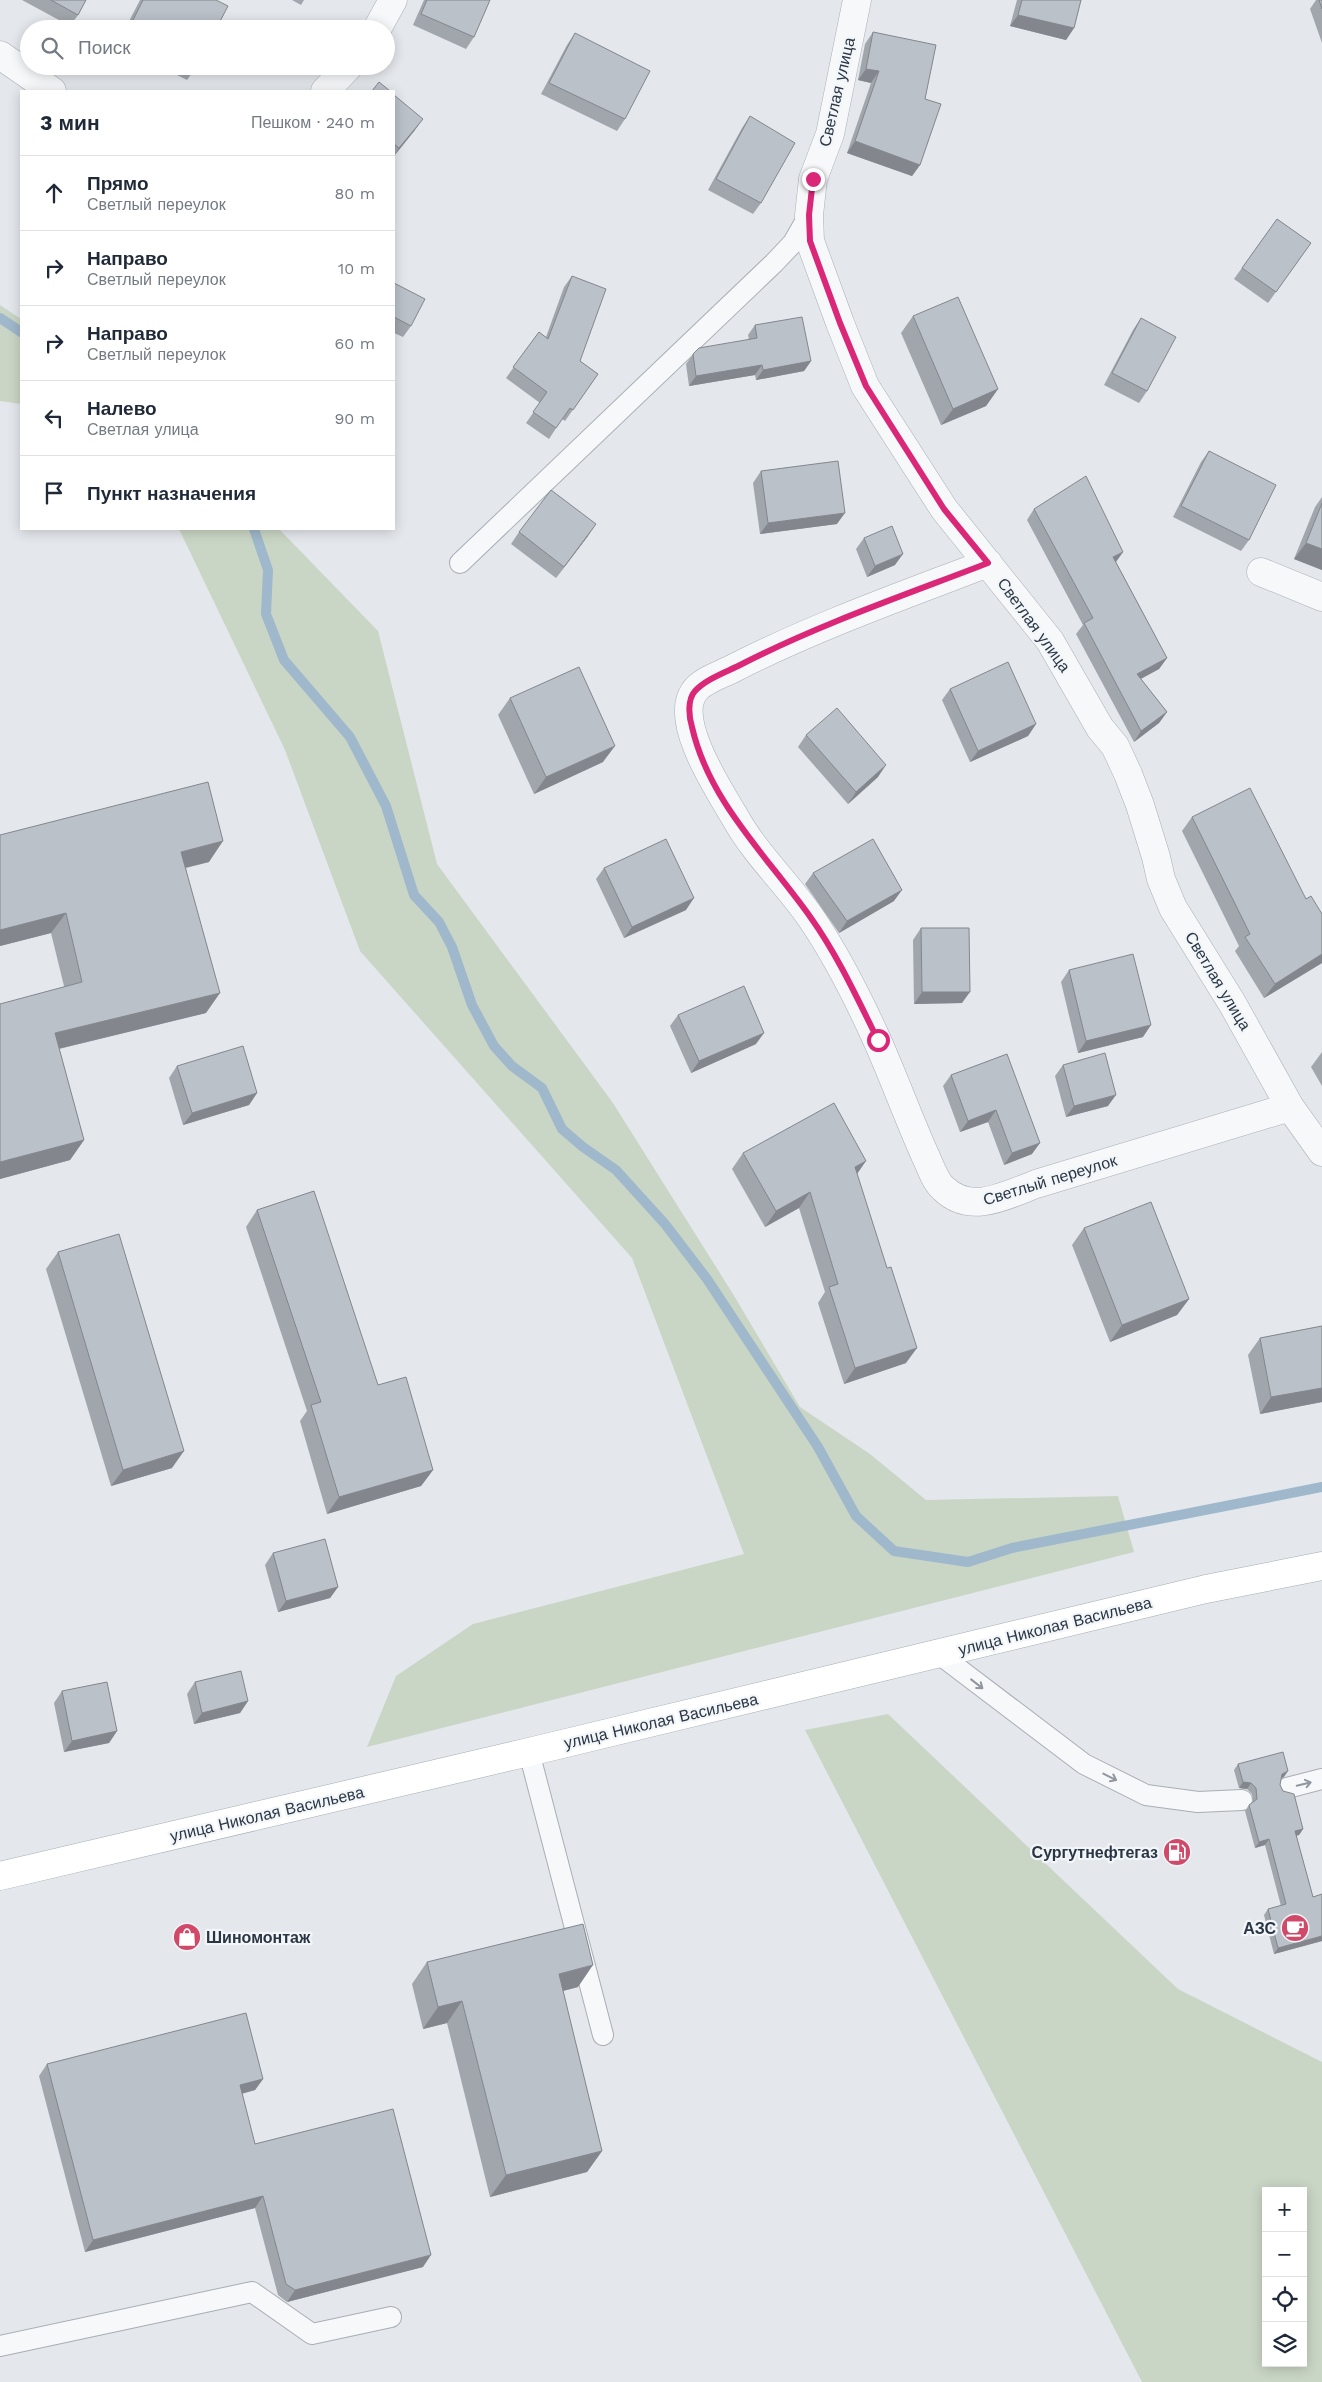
<!DOCTYPE html>
<html lang="ru">
<meta charset="utf-8">
<style>
:root{--surface:#fff;--page:#f6f6f7;--text:#1f2937;--muted:#747a83;--line:#e0e1e3}
body{margin:0;font-family:"Work Sans",sans-serif;background:var(--page);color:var(--text)}
.controls{position:absolute;right:15px;bottom:15px;display:grid;overflow:hidden;border-radius:0px;box-shadow:0 2px 12px #0003}
.controls button{width:45px;height:45px;display:grid;place-items:center;padding:0;border:0;border-bottom:1px solid var(--line);background:var(--surface);color:var(--text);font:25px sans-serif}
.stop{position:absolute;width:15px;height:15px;margin:-11px;border:4px solid #db2777;border-radius:50%;background:#fff}
.stop.end{background:#db2777;border-color:#fff;box-shadow:0 1px 5px #0008}
.list{margin:0;padding:0;list-style:none}
h2{display:flex;justify-content:space-between;align-items:center;height:65px;margin:0;padding:0 20px;font-size:21px}
h2 small{font-size:16px;font-weight:400;color:var(--muted)}
.list li{display:grid;grid-template-columns:32px 1fr auto;gap:15px;align-items:center;box-sizing:border-box;height:75px;padding:0 20px;border-top:1px solid var(--line)}
.list b{display:block;font-size:19px;white-space:nowrap}
.list p{margin:0;font-size:16px;white-space:nowrap;color:var(--muted)}
.list em{font-size:16px;font-style:normal;color:var(--muted)}
.icon{flex:none;width:28px;height:28px;fill:none;stroke:currentColor;stroke-width:2;stroke-linecap:round;stroke-linejoin:round}
.map{position:relative;flex:none;width:1322px;height:2382px;overflow:hidden}
.search{position:absolute;background:var(--surface);box-shadow:0 2px 12px #0003;left:20px;top:20px;width:375px;height:55px;display:flex;align-items:center;gap:12px;box-sizing:border-box;padding:0 18px;border-radius:28px;color:var(--muted);font-size:19px}
.panel{position:absolute;background:var(--surface);box-shadow:0 2px 12px #0003;left:20px;top:90px;width:375px;height:440px;border-radius:0px}
.map>svg:first-child{display:block}
</style>
<div class="map">
<svg width="1322" height="2382" viewBox="0 0 1322 2382">
<rect width="100%" height="100%" fill="#e4e7ec"/>
<path fill="#cad6c5" fill-rule="evenodd" d="M 0,305 L 21,319 L 21,404 L 0,401 Z
M 179,529 L 279,529 L 378,631 L 437,864 L 613,1103 L 733,1294 L 800,1407 L 870,1454 L 926,1500 L 1118,1496 L 1134,1552 L 367,1747 L 396,1676 L 473,1624 L 744,1554 L 632,1258 L 360,951 L 285,750 Z
M 888,1714 L 1178,1989 L 1322,2062 L 1322,2382 L 1142,2382 L 805,1730 ZM 1266,2191 L 1303,2191 L 1303,2363 L 1266,2363 Z"/>
<g fill="none" stroke-linecap="round" stroke-linejoin="round">
<path stroke="#9fb8cb" stroke-width="10" d="M 0,318 L 21,332
M 254,529 L 268,570 L 266,614 L 284,660 L 350,737 L 386,806 L 414,895 L 439,922 L 452,947 L 472,1005 L 494,1046 L 512,1066 L 542,1088 L 562,1129 L 583,1147 L 616,1170 L 665,1224 L 707,1279 L 818,1447 L 856,1516 L 894,1551 L 968,1562 L 1012,1548 L 1322,1487"/>
<defs>
<path id="lane" d="M 460,563 L 774,263 L 793,243 L 809,215
M 939,1654 L 1084,1764 L 1146,1795 L 1198,1802 L 1242,1800
M 529,1752 L 603,2035
M 1287,1788 L 1322,1779
M 0,2346 L 252,2292 L 312,2334 L 391,2317"/>
<path id="street" d="M 857,0 L 830,134 L 813,179 L 809,215 L 810,241 L 840,323 L 865,386 L 944,509 L 1050,641 L 1100,728 L 1115,746 L 1128,774 L 1140,805 L 1156,857 L 1161,879 L 1173,908 L 1232,1003 L 1290,1107 L 1322,1152
M 377,29 L 393,0
M 0,55 L 52,91
M 325,91 L 349,66
M 988,563 C 902,596 814,627 732,669 C 720,675 701,681 694,692 C 673,722 721,793 736,819 C 756,855 788,884 811,918 C 837,956 858,998 877,1040 C 894,1078 908,1117 925,1155 C 930,1165 935,1182 944,1189 C 971,1215 1007,1195 1036,1184 L 1290,1107
M 1261,572 L 1322,597"/>
<path id="primary" d="M 0,1876 L 529,1752 L 1206,1589 L 1322,1566"/>
</defs>
<use href="#lane" stroke="#a9aeb6" stroke-width="22"/>
<use href="#street" stroke="#a9aeb6" stroke-width="29"/>
<use href="#primary" stroke="#a3adb7" stroke-width="29"/>
<use href="#lane" stroke="#f6f8fa" stroke-width="20"/>
<use href="#street" stroke="#f6f8fa" stroke-width="28"/>
<use href="#primary" stroke="#fff" stroke-width="28"/>
</g>
<path fill="#a1a6ad" d="M 22,0 L 86,0 L 78,15 L 70,26 Z
M 140,0 L 216,0 L 216,29 L 125,29 Z
M 292,0 L 304,0 L 301,5 Z
M 424,0 L 490,0 L 474,37 L 466,49 L 413,25 Z
M 1017,0 L 1081,0 L 1074,28 L 1066,40 L 1010,26 Z
M 1316,0 L 1322,0 L 1322,43 L 1310,9 Z
M 873,32 L 920,165 L 912,176 L 847,153 L 871,83 L 858,80 L 865,44 Z
M 575,33 L 625,119 L 617,131 L 541,94 L 567,45 Z
M 159,66 L 197,66 L 187,80 Z
M 312,66 L 327,66 L 320,73 Z
M 394,95 L 415,130 L 394,156 Z
M 750,116 L 761,203 L 753,214 L 708,190 L 742,128 Z
M 1277,219 L 1311,243 L 1268,303 L 1234,279 Z
M 572,276 L 580,361 L 598,374 L 565,421 L 562,419 L 549,439 L 526,423 L 540,403 L 506,378 L 539,332 L 546,337 L 564,287 Z
M 394,283 L 411,326 L 403,337 L 394,333 Z
M 913,316 L 998,389 L 986,406 L 941,425 L 901,333 Z
M 1141,318 L 1147,391 L 1139,403 L 1104,385 L 1133,330 Z
M 755,325 L 811,361 L 804,371 L 756,380 L 755,375 L 689,386 L 686,364 L 693,354 L 749,340 L 748,335 Z
M 1209,451 L 1249,540 L 1241,551 L 1173,517 L 1201,462 Z
M 761,471 L 837,524 L 760,534 L 753,483 Z
M 1322,497 L 1322,570 L 1294,559 L 1315,507 Z
M 1034,509 L 1123,552 L 1116,562 L 1167,658 L 1159,669 L 1141,679 L 1167,712 L 1159,723 L 1134,742 L 1076,634 L 1083,625 L 1027,520 Z
M 519,532 L 588,536 L 556,578 L 511,544 Z
M 864,538 L 895,565 L 867,577 L 856,549 Z
M 950,689 L 1036,724 L 1028,736 L 970,762 L 942,700 Z
M 510,698 L 603,762 L 534,794 L 498,715 Z
M 806,735 L 878,777 L 848,804 L 798,747 Z
M 1192,817 L 1306,899 L 1322,963 L 1264,998 L 1235,951 L 1239,946 L 1182,831 Z
M 0,835 L 209,862 L 186,868 L 206,1013 L 59,1049 L 84,1140 L 70,1160 L 0,1179 L 64,986 L 51,933 L 0,946 Z
M 604,868 L 686,910 L 624,938 L 596,879 Z
M 813,873 L 894,901 L 839,933 L 805,884 Z
M 921,928 L 962,1003 L 914,1004 L 913,940 Z
M 1069,970 L 1143,1037 L 1078,1053 L 1061,982 Z
M 678,1015 L 756,1044 L 691,1073 L 670,1026 Z
M 1322,1052 L 1322,1086 L 1311,1067 Z
M 1007,1054 L 1032,1154 L 1004,1165 L 988,1122 L 960,1132 L 943,1086 L 951,1075 Z
M 1063,1065 L 1108,1106 L 1066,1117 L 1055,1076 Z
M 177,1066 L 257,1093 L 249,1105 L 183,1125 L 169,1078 Z
M 743,1153 L 857,1174 L 906,1363 L 844,1384 L 818,1303 L 825,1292 L 799,1208 L 765,1227 L 732,1169 Z
M 257,1210 L 378,1385 L 433,1470 L 421,1486 L 327,1514 L 300,1421 L 307,1411 L 246,1227 Z
M 1084,1228 L 1189,1299 L 1177,1315 L 1110,1342 L 1072,1245 Z
M 58,1252 L 172,1468 L 111,1486 L 46,1269 Z
M 1322,1326 L 1322,1402 L 1260,1414 L 1248,1355 L 1260,1338 Z
M 273,1553 L 338,1587 L 330,1598 L 278,1612 L 265,1565 Z
M 195,1682 L 248,1701 L 240,1713 L 194,1724 L 187,1694 Z
M 62,1691 L 117,1731 L 109,1743 L 64,1752 L 54,1703 Z
M 1238,1764 L 1284,1777 L 1281,1778 L 1280,1785 L 1303,1829 L 1299,1835 L 1296,1836 L 1313,1897 L 1322,1894 L 1322,1941 L 1274,1954 L 1264,1915 L 1268,1909 L 1281,1906 L 1265,1845 L 1255,1848 L 1245,1811 L 1249,1805 L 1253,1802 L 1252,1794 L 1247,1789 L 1239,1788 L 1234,1770 Z
M 427,1962 L 578,1987 L 563,1991 L 602,2151 L 587,2172 L 490,2197 L 447,2023 L 423,2029 L 412,1984 Z
M 47,2064 L 263,2079 L 255,2090 L 242,2094 L 255,2144 L 423,2267 L 287,2302 L 278,2295 L 255,2208 L 85,2252 L 39,2076 Z"/>
<path fill="#83878d" d="M 1018,15 L 1074,28 L 1066,40 L 1010,26 Z
M 866,69 L 879,71 L 871,83 L 858,80 Z
M 423,119 L 415,130 L 394,156 L 399,148 Z
M 855,141 L 920,165 L 912,176 L 847,153 Z
M 811,361 L 804,371 L 756,380 L 763,370 Z
M 762,365 L 755,375 L 689,386 L 696,376 Z
M 998,389 L 986,406 L 941,425 L 953,409 Z
M 845,513 L 837,524 L 760,534 L 768,523 Z
M 596,524 L 588,536 L 556,578 L 564,567 Z
M 1306,543 L 1322,549 L 1322,570 L 1294,559 Z
M 1123,552 L 1115,563 L 1113,557 Z
M 903,554 L 895,565 L 867,577 L 875,566 Z
M 1167,658 L 1159,669 L 1129,685 L 1137,674 Z
M 1167,712 L 1159,723 L 1134,742 L 1141,731 Z
M 1036,724 L 1028,736 L 970,762 L 978,751 Z
M 615,746 L 603,762 L 534,794 L 546,777 Z
M 886,765 L 878,777 L 848,804 L 856,792 Z
M 223,841 L 209,862 L 167,872 L 181,852 Z
M 902,890 L 894,901 L 839,933 L 847,921 Z
M 694,898 L 686,910 L 624,938 L 632,927 Z
M 66,913 L 51,933 L 0,946 L 0,930 Z
M 1322,954 L 1322,963 L 1264,998 L 1275,984 Z
M 922,992 L 970,992 L 962,1003 L 914,1004 Z
M 220,993 L 206,1013 L 41,1053 L 55,1033 Z
M 1151,1025 L 1143,1037 L 1078,1053 L 1086,1041 Z
M 764,1033 L 756,1044 L 691,1073 L 699,1061 Z
M 257,1093 L 249,1105 L 183,1125 L 192,1113 Z
M 1116,1095 L 1108,1106 L 1066,1117 L 1074,1106 Z
M 996,1110 L 988,1122 L 960,1132 L 968,1121 Z
M 84,1140 L 70,1160 L 0,1179 L 0,1162 Z
M 1040,1143 L 1032,1154 L 1004,1165 L 1012,1153 Z
M 866,1161 L 855,1177 L 855,1167 Z
M 810,1192 L 799,1208 L 765,1227 L 776,1211 Z
M 1189,1299 L 1177,1315 L 1110,1342 L 1122,1325 Z
M 917,1348 L 906,1363 L 844,1384 L 855,1368 Z
M 1322,1388 L 1322,1402 L 1260,1414 L 1271,1397 Z
M 184,1451 L 172,1468 L 111,1486 L 123,1470 Z
M 433,1470 L 421,1486 L 327,1514 L 339,1497 Z
M 338,1587 L 330,1598 L 278,1612 L 286,1601 Z
M 248,1701 L 240,1713 L 194,1724 L 202,1713 Z
M 117,1731 L 109,1743 L 64,1752 L 72,1741 Z
M 1288,1771 L 1284,1777 L 1278,1780 L 1282,1774 Z
M 1243,1782 L 1251,1783 L 1247,1789 L 1239,1788 Z
M 1303,1829 L 1299,1835 L 1291,1837 L 1295,1831 Z
M 1269,1839 L 1265,1845 L 1255,1848 L 1259,1842 Z
M 1322,1936 L 1322,1941 L 1274,1954 L 1278,1948 Z
M 593,1965 L 578,1987 L 543,1996 L 559,1974 Z
M 462,2001 L 447,2023 L 423,2029 L 438,2007 Z
M 263,2079 L 255,2090 L 232,2096 L 240,2085 Z
M 602,2151 L 587,2172 L 490,2197 L 506,2175 Z
M 263,2196 L 255,2208 L 85,2252 L 93,2240 Z
M 431,2255 L 423,2267 L 287,2302 L 295,2290 Z"/>
<path fill="#bbc1c9" stroke="#83878d" d="M 51,0 L 86,0 L 78,15 Z
M 143,0 L 216,0 L 228,6 L 216,29 L 130,29 L 129,28 Z
M 427,0 L 490,0 L 474,37 L 421,14 Z
M 1022,0 L 1081,0 L 1074,28 L 1018,15 Z
M 1319,0 L 1322,0 L 1322,9 Z
M 324,21 L 333,29 L 318,29 Z
M 873,32 L 936,45 L 925,99 L 941,104 L 920,165 L 855,141 L 879,71 L 866,69 Z
M 575,33 L 650,71 L 625,119 L 549,83 Z
M 379,82 L 390,91 L 372,91 Z
M 394,95 L 423,119 L 399,148 L 394,144 Z
M 750,116 L 795,143 L 761,203 L 716,179 Z
M 1277,219 L 1311,243 L 1276,292 L 1242,268 Z
M 572,276 L 606,289 L 580,361 L 598,374 L 573,410 L 570,408 L 556,428 L 533,412 L 547,392 L 513,367 L 539,332 L 548,339 Z
M 394,283 L 425,299 L 411,326 L 394,317 Z
M 958,297 L 998,389 L 953,409 L 913,316 Z
M 802,317 L 811,361 L 763,370 L 762,365 L 696,376 L 693,354 L 699,348 L 757,338 L 755,325 Z
M 1141,318 L 1176,337 L 1147,391 L 1112,373 Z
M 1209,451 L 1276,485 L 1249,540 L 1181,506 Z
M 838,461 L 845,513 L 768,523 L 761,471 Z
M 1086,476 L 1123,552 L 1113,557 L 1167,658 L 1137,674 L 1167,712 L 1141,731 L 1084,623 L 1093,618 L 1034,509 Z
M 551,490 L 596,524 L 564,567 L 519,532 Z
M 1322,503 L 1322,549 L 1306,543 Z
M 892,526 L 903,554 L 875,566 L 864,538 Z
M 1008,662 L 1036,724 L 978,751 L 950,689 Z
M 579,667 L 615,746 L 546,777 L 510,698 Z
M 837,708 L 886,765 L 856,792 L 806,735 Z
M 208,782 L 223,841 L 181,852 L 220,993 L 55,1033 L 84,1140 L 0,1162 L 0,1004 L 82,982 L 66,913 L 0,930 L 0,835 Z
M 1250,788 L 1306,899 L 1311,896 L 1322,914 L 1322,954 L 1275,984 L 1245,937 L 1250,934 L 1192,817 Z
M 666,839 L 694,898 L 632,927 L 604,868 Z
M 873,839 L 902,890 L 847,921 L 813,873 Z
M 921,928 L 969,928 L 970,992 L 922,992 Z
M 1133,954 L 1151,1025 L 1086,1041 L 1069,970 Z
M 744,986 L 764,1033 L 699,1061 L 678,1015 Z
M 243,1046 L 257,1093 L 192,1113 L 177,1066 Z
M 1105,1053 L 1116,1095 L 1074,1106 L 1063,1065 Z
M 1007,1054 L 1040,1143 L 1012,1153 L 996,1110 L 968,1121 L 951,1075 Z
M 834,1103 L 866,1161 L 855,1167 L 887,1268 L 891,1267 L 917,1348 L 855,1368 L 829,1287 L 838,1284 L 810,1192 L 776,1211 L 743,1153 Z
M 314,1191 L 378,1385 L 406,1377 L 433,1470 L 339,1497 L 311,1405 L 321,1402 L 257,1210 Z
M 1151,1202 L 1189,1299 L 1122,1325 L 1084,1228 Z
M 119,1234 L 184,1451 L 123,1470 L 58,1252 Z
M 1322,1326 L 1322,1388 L 1271,1397 L 1260,1338 Z
M 325,1539 L 338,1587 L 286,1601 L 273,1553 Z
M 241,1671 L 248,1701 L 202,1713 L 195,1682 Z
M 107,1682 L 117,1731 L 72,1741 L 62,1691 Z
M 1283,1752 L 1288,1771 L 1282,1774 L 1280,1785 L 1283,1791 L 1294,1794 L 1303,1829 L 1295,1831 L 1313,1897 L 1322,1894 L 1322,1936 L 1278,1948 L 1268,1909 L 1286,1904 L 1269,1839 L 1259,1842 L 1249,1805 L 1257,1799 L 1256,1788 L 1251,1783 L 1243,1782 L 1238,1764 Z
M 583,1924 L 593,1965 L 559,1974 L 602,2151 L 506,2175 L 462,2001 L 438,2007 L 427,1962 Z
M 246,2013 L 263,2079 L 240,2085 L 255,2144 L 393,2109 L 431,2255 L 295,2290 L 286,2284 L 263,2196 L 93,2240 L 47,2064 Z"/>
<defs><path id="oneway-shaft" d="M-6 0H5M1.5-3L5.5 0L1.5 3" fill="none" stroke-width="1.6" stroke-linecap="round" stroke-linejoin="round" transform="scale(1.25)"/></defs>
<g stroke="#90979f">
<use href="#oneway-shaft" transform="translate(977 1684) rotate(38)"/>
<use href="#oneway-shaft" transform="translate(1110 1777) rotate(27)"/>
<use href="#oneway-shaft" transform="translate(1304 1784) rotate(-14)"/>
</g>
<g fill="none" stroke-linecap="round" stroke-linejoin="round">
<path stroke="#db2777" stroke-width="6" d="M 813,179 L 809,215 L 810,241 L 840,323 L 866,386 L 944,509 L 988,563 C 905,595 820,624 740,665 C 726,672 706,679 695,691 C 687,700 689,717 692,727 C 709,802 768,857 811,918 C 838,956 857,998 878,1040"/>
</g>
<defs>
<symbol id="fuel-disc" viewBox="-11 -11 22 22"><circle r="9.5" fill="#d04968" stroke="#f3f6f9"/><path d="M-5.5-6h7V0h2V4h1.3V-2.5L3-4.5l.8-.8L6-3V5H2.5V1h-1V6h-7ZM-4.2-4.7v3.2H.2V-4.7Z" fill="#fff"/></symbol>
<symbol id="cafe-disc" viewBox="-11 -11 22 22"><circle r="9.5" fill="#d04968" stroke="#f3f6f9"/><path d="M-5.5-4.5H6V0H3Q3 3.5 0 3.5H-2.5Q-5.5 3.5-5.5 0ZM3-3.2v2h1.7v-2ZM-6 4.5H4V6H-6Z" fill="#fff"/></symbol>
<symbol id="shop-disc" viewBox="-11 -11 22 22"><circle r="9.5" fill="#d04968" stroke="#f3f6f9"/><path d="M-5-2.5h2.3a2.7 3.5 0 0 1 5.4 0H5L5.5 6h-11ZM-1.5-2.5h3a1.5 2.3 0 0 0-3 0Z" fill="#fff"/></symbol>
</defs>
<g fill-rule="evenodd">
<use href="#fuel-disc" x="1161" y="1836" width="32" height="32"/>
<use href="#cafe-disc" x="1279" y="1912" width="32" height="32"/>
<use href="#shop-disc" x="171" y="1921" width="32" height="32"/>
</g>
<g text-anchor="middle" dominant-baseline="central" stroke-width="4.5" stroke-linejoin="round" paint-order="stroke">
<g font-size="16" fill="#2b3644" stroke="#f3f6f9">
<text transform="translate(837 92) rotate(-77)">Светлая улица</text>
<text transform="translate(1034 625) rotate(54)">Светлая улица</text>
<text transform="translate(1218 981) rotate(59)">Светлая улица</text>
<text transform="translate(1050 1180) rotate(-17)">Светлый переулок</text>
<text transform="translate(1055 1626) rotate(-14)">улица Николая Васильева</text>
<text transform="translate(661 1721) rotate(-13)">улица Николая Васильева</text>
<text transform="translate(267 1814) rotate(-13)">улица Николая Васильева</text>
</g>
<g font-size="16" font-weight="bold" fill="#2b3644" stroke="#f3f6f9" text-anchor="end">
<text x="1158" y="1852">Сургутнефтегаз</text>
<text x="1276" y="1928">АЗС</text>
<text x="206" y="1937" text-anchor="start">Шиномонтаж</text>
</g>
</g>
</svg>
<div class="controls">
<button>+</button>
<button>−</button>
<button><svg class="icon" aria-label="locate" viewBox="0 0 24 24"><circle cx="12" cy="12" r="6"/><path d="M12 2v4M12 18v4M2 12h4M18 12h4"/></svg></button>
<button><svg class="icon" aria-label="layers" viewBox="0 0 24 24"><path d="M12 4l9 5-9 5-9-5zM3 14l9 5 9-5"/></svg></button>
</div>
<div class="stop" style="left:878px;top:1040px"></div>
<div class="stop end" style="left:813px;top:179px"></div>
<div class="search"><svg class="icon" aria-label="search" viewBox="0 0 24 24"><circle cx="10" cy="10" r="6"/><path d="M15 15l6 6"/></svg>Поиск</div>
<section class="panel">
<h2>3 мин<small>Пешком · 240 m</small></h2>
<ul class="list">
<li><svg class="icon" aria-label="ahead" viewBox="0 0 24 24"><path d="M12 20V5M6 11l6-6 6 6"/></svg><div><b>Прямо</b><p>Светлый переулок</p></div><em>80 m</em></li>
<li><svg class="icon" aria-label="right" viewBox="0 0 24 24"><path d="M7 20v-9h11M14 6l5 5-5 5"/></svg><div><b>Направо</b><p>Светлый переулок</p></div><em>10 m</em></li>
<li><svg class="icon" aria-label="right" viewBox="0 0 24 24"><path d="M7 20v-9h11M14 6l5 5-5 5"/></svg><div><b>Направо</b><p>Светлый переулок</p></div><em>60 m</em></li>
<li><svg class="icon" aria-label="left" viewBox="0 0 24 24"><path d="M17 20v-9H6M10 6l-5 5 5 5"/></svg><div><b>Налево</b><p>Светлая улица</p></div><em>90 m</em></li>
<li><svg class="icon" aria-label="arrive" viewBox="0 0 24 24"><path d="M6 21V4h12l-3 4 3 4H6"/></svg><div><b>Пункт назначения</b></div></li>
</ul>
</section>
</div>
